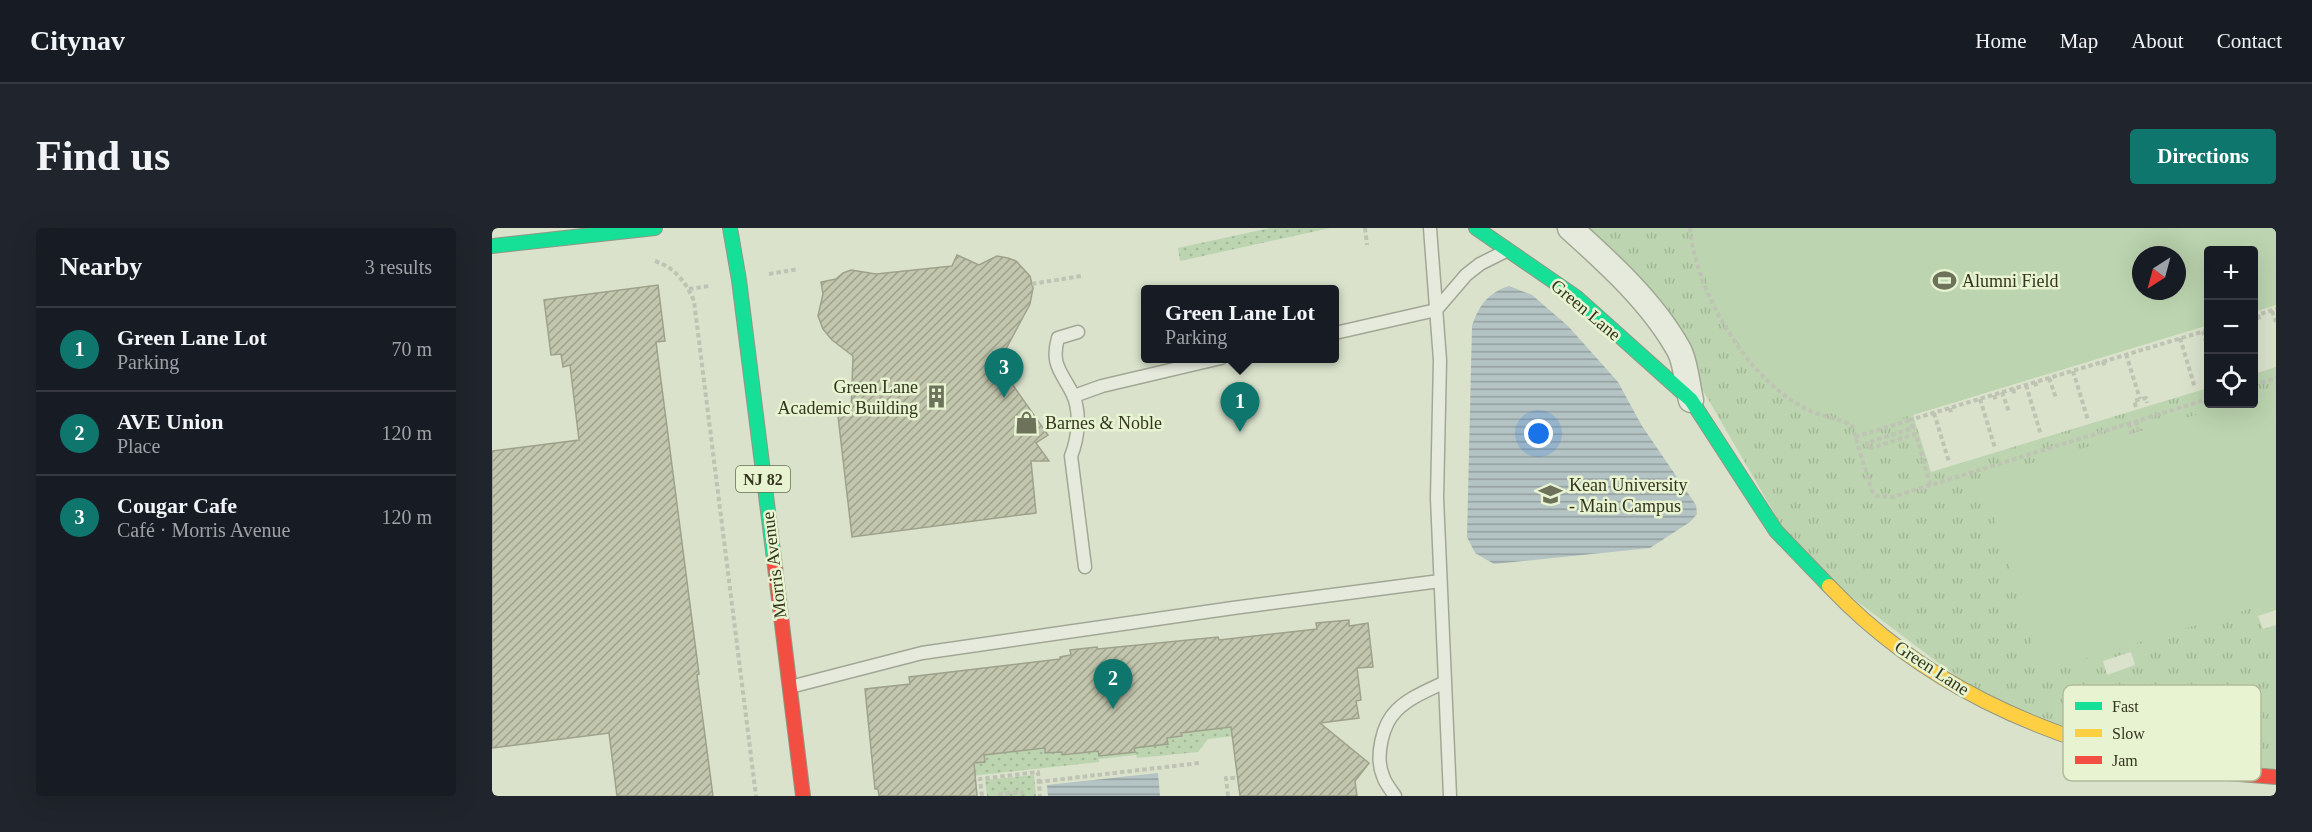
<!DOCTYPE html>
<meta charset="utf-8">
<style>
:root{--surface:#171b24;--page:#20242c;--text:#f1f3f6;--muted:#9ea1a6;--line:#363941;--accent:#0f766e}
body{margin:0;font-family:Georgia,serif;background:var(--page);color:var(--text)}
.controls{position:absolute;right:18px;top:18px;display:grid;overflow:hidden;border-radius:6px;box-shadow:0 6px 24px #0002}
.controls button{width:54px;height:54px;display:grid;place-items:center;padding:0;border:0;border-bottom:2px solid var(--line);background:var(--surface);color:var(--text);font:30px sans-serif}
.compass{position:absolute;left:1640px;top:18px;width:54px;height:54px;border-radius:50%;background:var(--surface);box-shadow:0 6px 24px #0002;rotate:216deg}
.you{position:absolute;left:1047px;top:206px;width:21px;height:21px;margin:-15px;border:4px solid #fff;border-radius:50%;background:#1a73e8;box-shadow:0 0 0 9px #1a73e833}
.badge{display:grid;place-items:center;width:39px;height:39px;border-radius:50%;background:var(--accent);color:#fff;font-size:20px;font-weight:700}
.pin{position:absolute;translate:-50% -50px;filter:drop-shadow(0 2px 3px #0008)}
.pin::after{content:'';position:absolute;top:32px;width:21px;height:18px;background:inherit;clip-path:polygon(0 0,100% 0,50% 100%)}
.popup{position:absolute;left:649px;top:57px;width:198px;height:78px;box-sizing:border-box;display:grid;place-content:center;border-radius:6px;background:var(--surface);filter:drop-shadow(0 2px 4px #0005);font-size:20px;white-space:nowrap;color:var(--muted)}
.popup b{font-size:22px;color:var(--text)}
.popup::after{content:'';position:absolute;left:50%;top:100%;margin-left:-12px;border:12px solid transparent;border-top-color:var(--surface)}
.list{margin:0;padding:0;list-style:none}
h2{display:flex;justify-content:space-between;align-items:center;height:78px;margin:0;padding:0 24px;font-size:26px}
h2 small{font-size:20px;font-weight:400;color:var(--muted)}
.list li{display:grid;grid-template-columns:39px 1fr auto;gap:18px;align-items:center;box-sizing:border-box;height:84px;padding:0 24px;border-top:2px solid var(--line)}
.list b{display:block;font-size:22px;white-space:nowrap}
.list p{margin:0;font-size:20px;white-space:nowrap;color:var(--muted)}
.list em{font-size:20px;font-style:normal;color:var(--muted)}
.icon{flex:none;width:33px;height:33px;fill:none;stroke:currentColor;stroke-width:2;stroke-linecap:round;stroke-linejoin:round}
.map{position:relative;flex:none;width:1784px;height:568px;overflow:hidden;border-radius:6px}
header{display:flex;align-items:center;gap:36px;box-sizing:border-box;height:84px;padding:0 30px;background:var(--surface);border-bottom:2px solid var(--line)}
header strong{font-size:28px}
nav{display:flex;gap:33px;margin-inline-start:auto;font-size:21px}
.intro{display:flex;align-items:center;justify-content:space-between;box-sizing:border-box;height:144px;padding:0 36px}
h1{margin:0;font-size:42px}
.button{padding:15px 27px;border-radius:6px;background:var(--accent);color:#fff;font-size:21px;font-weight:700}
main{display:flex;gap:36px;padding:0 36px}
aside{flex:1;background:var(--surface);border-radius:6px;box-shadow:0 6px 24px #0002}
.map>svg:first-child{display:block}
</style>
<header>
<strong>Citynav</strong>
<nav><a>Home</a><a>Map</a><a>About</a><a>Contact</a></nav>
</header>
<div class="intro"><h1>Find us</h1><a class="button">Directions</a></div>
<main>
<aside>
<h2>Nearby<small>3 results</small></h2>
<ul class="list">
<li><span class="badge">1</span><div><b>Green Lane Lot</b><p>Parking</p></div><em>70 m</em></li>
<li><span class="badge">2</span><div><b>AVE Union</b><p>Place</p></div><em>120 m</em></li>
<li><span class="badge">3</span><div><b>Cougar Cafe</b><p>Café · Morris Avenue</p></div><em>120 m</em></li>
</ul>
</aside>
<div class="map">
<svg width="1784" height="568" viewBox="0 0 1784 568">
<defs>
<pattern id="grass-dots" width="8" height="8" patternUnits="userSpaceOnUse" patternTransform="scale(1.5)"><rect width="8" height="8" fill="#bcd4af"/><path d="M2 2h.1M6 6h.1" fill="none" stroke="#a2b796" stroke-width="1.8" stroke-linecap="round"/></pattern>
<pattern id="park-tufts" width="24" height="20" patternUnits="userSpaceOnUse" patternTransform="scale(1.5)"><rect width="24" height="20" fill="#bcd4af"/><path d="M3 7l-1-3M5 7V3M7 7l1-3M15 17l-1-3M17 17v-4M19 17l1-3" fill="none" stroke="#a2b796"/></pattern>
<pattern id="water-rules" width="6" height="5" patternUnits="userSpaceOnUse" patternTransform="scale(1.5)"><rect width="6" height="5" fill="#b4c3c3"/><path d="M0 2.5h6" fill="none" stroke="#939f9e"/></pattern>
<pattern id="building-hatch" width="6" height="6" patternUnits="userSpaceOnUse" patternTransform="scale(1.5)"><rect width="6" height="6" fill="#c2c6ad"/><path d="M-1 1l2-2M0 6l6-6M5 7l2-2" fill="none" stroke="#9ea28c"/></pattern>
</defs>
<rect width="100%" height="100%" fill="#dae2cc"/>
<path fill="url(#grass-dots)" d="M 778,0 L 838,0 L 688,33 L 686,20 Z
M 749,498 L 742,508 L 716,511 L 706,524 L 645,530 L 644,527 L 607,531 L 607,534 L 479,548 L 478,536 L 493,534 L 492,527 L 553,520 L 553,525 L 570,524 L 571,527 L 606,520 L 607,528 L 641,517 L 675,516 L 675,510 L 690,507 L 689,505 Z
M 542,547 L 544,568 L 495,568 L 493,552 Z"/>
<path fill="url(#park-tufts)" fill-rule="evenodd" d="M 1078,0 L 1784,0 L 1762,22 L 1716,22 L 1716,97 L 1421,187 L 1439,244 L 1716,160 L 1716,176 L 1762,176 L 1762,146 L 1784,139 L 1784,382 L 1766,388 L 1771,401 L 1784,397 L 1784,549 L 1510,483 L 1309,331 L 1188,123 ZM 1649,27 L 1685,27 L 1685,63 L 1649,63 ZM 1639,424 L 1643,437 L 1615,447 L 1611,433 Z"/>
<path fill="#bcd4af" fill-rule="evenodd" d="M 1201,0 L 1784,0 L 1784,77 L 1762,84 L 1762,22 L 1716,22 L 1716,97 L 1400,193 C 1363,194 1327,186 1295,165 C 1245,133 1209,57 1201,0 ZM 1649,27 L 1685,27 L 1685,63 L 1649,63 Z
M 1784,162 L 1784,373 L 1549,444 L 1490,250 L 1740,176 L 1762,176 L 1762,169 Z"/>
<path fill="url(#water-rules)" d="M 1017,58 L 1040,67 L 1076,98 L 1126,154 L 1150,198 L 1204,277 L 1205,286 L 1198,294 L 1158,320 L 1002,336 L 983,325 L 975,309 L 980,98 C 987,77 996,65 1017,58 Z
M 666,545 L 668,568 L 556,568 L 555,557 Z"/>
<path fill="url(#building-hatch)" stroke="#9ea28b" stroke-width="1.5" d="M 465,27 L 487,37 L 505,28 L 516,30 L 524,33 L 538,48 L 541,60 L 538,76 L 506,136 L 556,207 L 544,215 L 557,233 L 539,233 L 544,285 L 360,309 L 346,188 L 359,185 L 361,128 L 340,112 L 331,101 L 326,88 L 331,66 L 329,54 L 344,51 L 351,45 L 359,42 L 384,46 L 460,38 Z
M 166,57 L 173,113 L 164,114 L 207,446 L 205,447 L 221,568 L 125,568 L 117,505 L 0,520 L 0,223 L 87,212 L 78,137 L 71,139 L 69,126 L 59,127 L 52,72 Z
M 857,392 L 857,398 L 876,395 L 881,439 L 865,440 L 869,472 L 864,473 L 867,490 L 828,495 L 877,535 L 863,553 L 865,568 L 748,568 L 739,499 L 689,505 L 690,508 L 675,510 L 676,516 L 642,520 L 643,524 L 607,528 L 606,523 L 570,527 L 570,524 L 553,525 L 553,520 L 492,527 L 493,534 L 482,535 L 485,568 L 387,568 L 386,561 L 383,561 L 373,461 L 418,456 L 417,449 L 568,431 L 568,429 L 579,427 L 578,422 L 605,419 L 606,421 L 726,409 L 727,412 L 825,401 L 824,395 Z"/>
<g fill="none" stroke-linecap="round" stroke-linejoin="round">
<defs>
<path id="lane" d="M 938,0 L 948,132 L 945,270 L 958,568
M 586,104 L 566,110 C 558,138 571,145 581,167 C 589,185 586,211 579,228 L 593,339
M 843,105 L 944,82 L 974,47 L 988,36 L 1014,23
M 582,168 L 610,158 L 729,130
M 298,459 L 430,425 L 741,380 L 948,353
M 903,568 C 899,562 893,555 891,548 C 883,529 890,496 905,482 C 918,469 937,462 953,454"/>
<path id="street" d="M 1078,0 C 1117,35 1161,75 1187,122 C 1194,135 1195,156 1199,172"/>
<path id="fast" d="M 238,0 L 247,52 L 282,331
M 984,0 L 1084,69 L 1199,172 L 1284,303 L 1337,358
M 0,18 L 163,0"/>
<path id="slow" d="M 1337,358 C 1430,456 1546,507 1676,537"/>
<path id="jam" d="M 282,331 L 311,568
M 1676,537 L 1699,542 L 1784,549"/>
</defs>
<use href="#lane" stroke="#a2a795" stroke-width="15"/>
<use href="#street" stroke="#a2a795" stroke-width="27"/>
<use href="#fast" stroke="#929785" stroke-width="16"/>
<use href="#slow" stroke="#929785" stroke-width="16"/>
<use href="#jam" stroke="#929785" stroke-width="16"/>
<path stroke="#bfc3b4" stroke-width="4" stroke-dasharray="4.5 3" stroke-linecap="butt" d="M 873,0 L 875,17
M 1198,0 C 1203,60 1250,141 1301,173 C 1309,178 1317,183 1326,186 C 1337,190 1350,191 1360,198 L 1380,263 L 1384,268 L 1400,269 L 1716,171
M 163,33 C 182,39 194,54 202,73 L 264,568
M 277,46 L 306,41
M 540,56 L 589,48
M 197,61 L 217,58
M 1780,83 L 1784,94
M 1766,87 L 1768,93
M 1762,88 L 1784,81
M 1711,103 L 1716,121
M 1762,104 L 1763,110
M 1688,110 L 1703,160
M 1634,126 L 1648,171
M 1611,133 L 1613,139
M 1581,143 L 1596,192
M 1557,150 L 1564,170
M 1543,154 L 1545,161
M 1534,157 L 1549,207
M 1762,157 L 1784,150
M 1521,161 L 1523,167
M 1510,164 L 1517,184
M 1502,167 L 1504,173
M 1488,171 L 1503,220
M 1644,179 L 1642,173 L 1654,170 L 1655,175
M 1458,180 L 1459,186
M 1442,185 L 1457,234
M 1644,193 L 1647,203
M 1637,195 L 1639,206
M 1363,209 L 1418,192
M 1438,257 L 1424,206 L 1376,221 L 1375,215 L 1421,200 L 1418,192 L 1716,102
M 546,554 L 707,535
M 490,568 L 488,551 L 546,544 L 548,568
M 508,568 L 508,566 L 530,564 L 531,568
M 736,568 L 734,550 L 745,550"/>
<use href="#lane" stroke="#e6eadd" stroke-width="12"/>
<use href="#street" stroke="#e6eadd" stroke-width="24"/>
<use href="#fast" stroke="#16e098" stroke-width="14"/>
<use href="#slow" stroke="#ffcf43" stroke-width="14"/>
<use href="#jam" stroke="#f24e42" stroke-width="14"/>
</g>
<defs>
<symbol id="stadium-bare" viewBox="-9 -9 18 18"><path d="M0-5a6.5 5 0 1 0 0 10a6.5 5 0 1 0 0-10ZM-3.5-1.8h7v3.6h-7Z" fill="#6d725b" stroke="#e8f4d1" stroke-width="2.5" paint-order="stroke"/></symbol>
<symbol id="building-bare" viewBox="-9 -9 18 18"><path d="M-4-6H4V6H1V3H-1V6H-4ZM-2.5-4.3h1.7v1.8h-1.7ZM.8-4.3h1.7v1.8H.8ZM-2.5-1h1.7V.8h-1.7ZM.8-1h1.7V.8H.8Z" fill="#6d725b" stroke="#e8f4d1" stroke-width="2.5" paint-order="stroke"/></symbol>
<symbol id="shop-bare" viewBox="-9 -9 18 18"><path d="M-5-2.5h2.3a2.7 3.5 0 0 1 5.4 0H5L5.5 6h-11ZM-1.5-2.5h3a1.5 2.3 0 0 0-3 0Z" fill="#6d725b" stroke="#e8f4d1" stroke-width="2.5" paint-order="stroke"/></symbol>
<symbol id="university-bare" viewBox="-9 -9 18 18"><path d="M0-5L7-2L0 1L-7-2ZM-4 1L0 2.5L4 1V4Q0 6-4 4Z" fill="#6d725b" stroke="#e8f4d1" stroke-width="2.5" paint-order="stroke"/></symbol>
</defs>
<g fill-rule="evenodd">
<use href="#stadium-bare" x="1436" y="36" width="33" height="33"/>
<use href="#building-bare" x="428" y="152" width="33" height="33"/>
<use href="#shop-bare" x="518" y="178" width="33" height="33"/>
<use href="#university-bare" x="1042" y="250" width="33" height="33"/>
</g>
<g text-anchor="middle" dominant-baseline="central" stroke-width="5" stroke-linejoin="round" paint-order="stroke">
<rect fill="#e8f4d1" stroke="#696e54" stroke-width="1.5" x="244" y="238" width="54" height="26" rx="4.5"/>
<g font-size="16" font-weight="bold" fill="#33351e">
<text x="271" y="251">NJ 82</text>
</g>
<g font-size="18" fill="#33351e" stroke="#e8f4d1" text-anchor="start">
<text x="1470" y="53">Alumni Field</text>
<text x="426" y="159" text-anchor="end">Green Lane<tspan x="426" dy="21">Academic Building</tspan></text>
<text x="553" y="195">Barnes &amp; Noble</text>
<text x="1077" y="257">Kean University<tspan x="1077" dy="21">- Main Campus</tspan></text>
</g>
<g font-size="18" fill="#33351e" stroke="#e8f4d1">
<text transform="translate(1094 82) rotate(40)">Green Lane</text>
<text transform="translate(282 337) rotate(-97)">Morris Avenue</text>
<text transform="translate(1440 440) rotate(33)">Green Lane</text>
</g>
</g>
<rect x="1571" y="457" width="198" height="96" rx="9" fill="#e8f4d1" stroke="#b2bb9b" stroke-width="1.5"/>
<rect x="1583" y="474" width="27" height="8" fill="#16e098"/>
<rect x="1583" y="501" width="27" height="8" fill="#ffcf43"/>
<rect x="1583" y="528" width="27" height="8" fill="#f24e42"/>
<g font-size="16" fill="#33351e">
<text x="1620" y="484">Fast</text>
<text x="1620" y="511">Slow</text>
<text x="1620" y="538">Jam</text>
</g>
</svg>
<div class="controls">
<button>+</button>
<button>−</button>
<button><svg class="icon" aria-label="locate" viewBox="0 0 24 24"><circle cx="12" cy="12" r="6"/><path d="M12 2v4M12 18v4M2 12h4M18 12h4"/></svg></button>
</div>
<svg class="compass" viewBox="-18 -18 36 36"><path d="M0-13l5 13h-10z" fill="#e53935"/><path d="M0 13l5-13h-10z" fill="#9ea1a6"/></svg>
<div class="you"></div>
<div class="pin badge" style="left:748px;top:204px">1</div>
<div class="popup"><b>Green Lane Lot</b>Parking</div>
<div class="pin badge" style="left:621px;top:481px">2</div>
<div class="pin badge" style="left:512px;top:170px">3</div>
</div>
</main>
